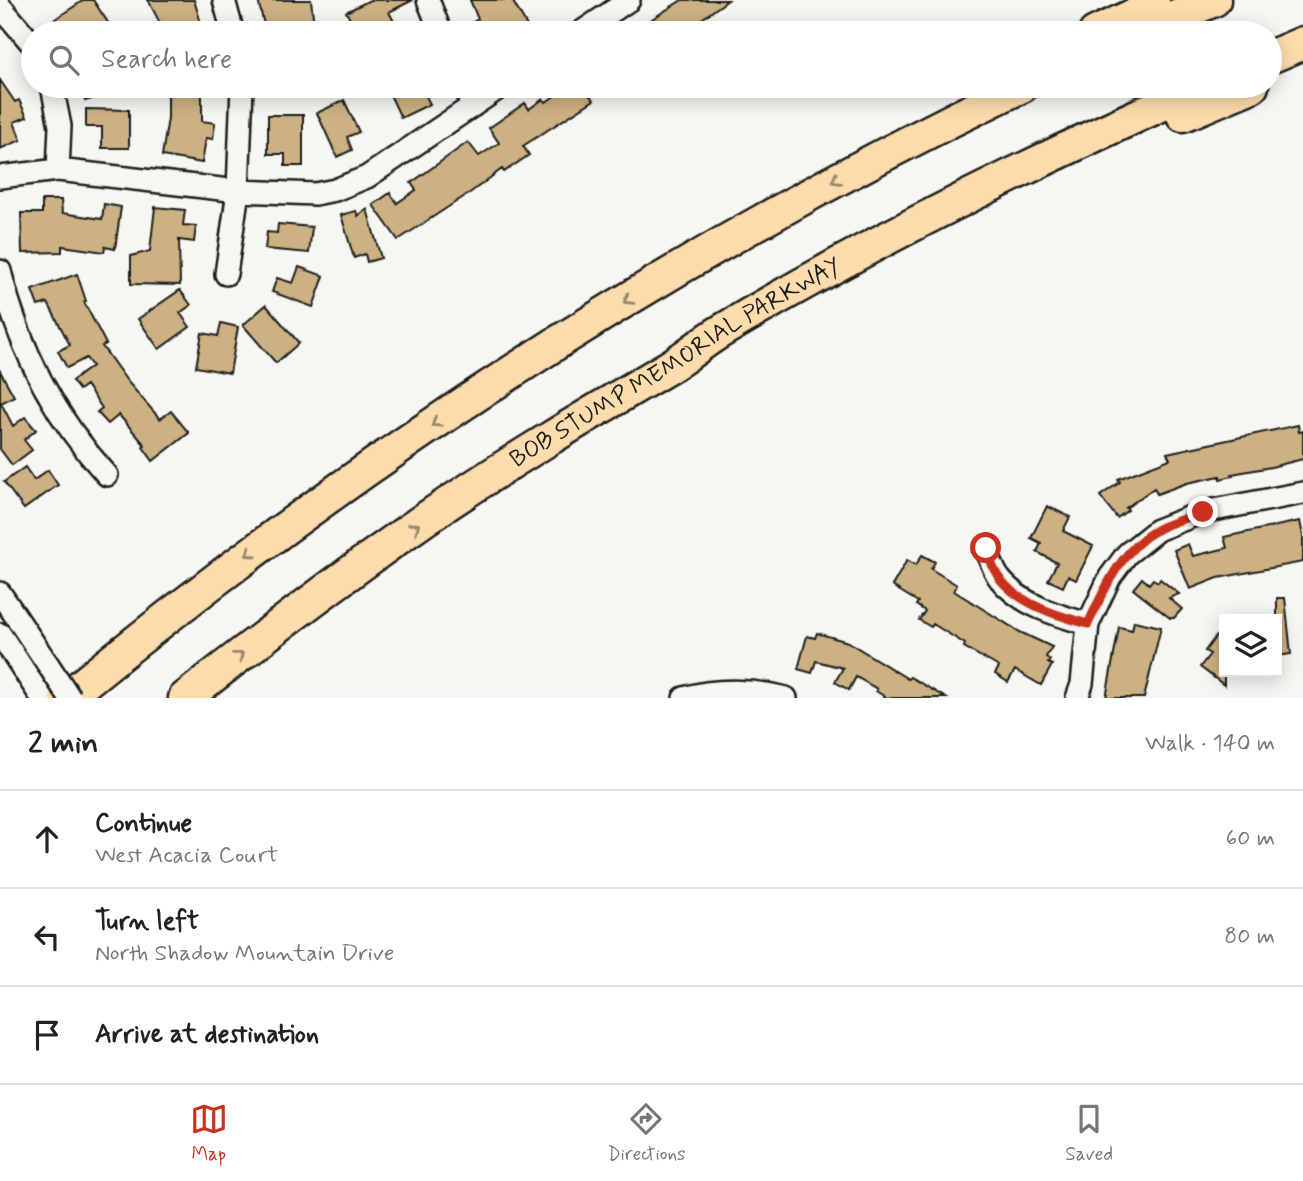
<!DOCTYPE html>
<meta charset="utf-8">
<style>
:root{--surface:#fff;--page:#f2f2f2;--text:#222;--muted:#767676;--line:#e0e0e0;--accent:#c8321e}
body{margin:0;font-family:Mynerve,sans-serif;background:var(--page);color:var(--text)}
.controls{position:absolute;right:21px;bottom:21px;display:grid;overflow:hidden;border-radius:0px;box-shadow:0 4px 18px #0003}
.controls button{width:63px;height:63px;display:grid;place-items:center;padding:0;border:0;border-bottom:2px solid var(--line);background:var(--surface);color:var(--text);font:35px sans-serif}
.stop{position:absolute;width:21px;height:21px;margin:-16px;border:5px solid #c8321e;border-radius:50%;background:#fff}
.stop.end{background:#c8321e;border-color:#fff;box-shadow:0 2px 7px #0008}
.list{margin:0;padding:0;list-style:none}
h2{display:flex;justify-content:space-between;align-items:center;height:91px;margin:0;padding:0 28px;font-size:30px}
h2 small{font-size:23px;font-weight:400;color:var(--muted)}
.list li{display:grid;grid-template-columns:46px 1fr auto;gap:21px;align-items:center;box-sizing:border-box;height:98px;padding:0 28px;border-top:2px solid var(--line)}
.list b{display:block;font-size:26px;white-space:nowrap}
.list p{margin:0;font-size:23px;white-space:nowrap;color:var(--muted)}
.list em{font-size:23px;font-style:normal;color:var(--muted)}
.icon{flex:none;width:38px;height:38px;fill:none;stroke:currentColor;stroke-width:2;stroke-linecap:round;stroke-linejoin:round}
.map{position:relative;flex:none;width:1303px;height:698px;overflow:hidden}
.search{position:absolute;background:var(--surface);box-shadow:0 4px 18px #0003;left:21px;right:21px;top:21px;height:77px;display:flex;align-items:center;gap:18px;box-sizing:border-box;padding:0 24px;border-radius:38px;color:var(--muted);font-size:26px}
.sheet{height:385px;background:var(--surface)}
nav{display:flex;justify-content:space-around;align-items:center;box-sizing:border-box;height:98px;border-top:2px solid var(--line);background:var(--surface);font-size:19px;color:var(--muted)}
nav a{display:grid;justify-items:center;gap:4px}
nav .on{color:var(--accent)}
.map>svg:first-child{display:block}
</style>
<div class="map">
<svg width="1303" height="698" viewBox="0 0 1303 698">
<rect width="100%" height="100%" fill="#f6f6f2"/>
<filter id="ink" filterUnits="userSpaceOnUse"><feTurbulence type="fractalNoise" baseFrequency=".0143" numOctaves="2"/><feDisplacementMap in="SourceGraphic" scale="14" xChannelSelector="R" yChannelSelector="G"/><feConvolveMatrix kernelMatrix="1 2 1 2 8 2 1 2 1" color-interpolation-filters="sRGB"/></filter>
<g filter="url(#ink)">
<path fill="#ccb182" stroke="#1c1c1c" stroke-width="2" d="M 84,0 L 93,0 L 115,33 L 59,33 L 52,21 Z
M 148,0 L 194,0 L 204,33 L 137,33 L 136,29 L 160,23 Z
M 258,0 L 311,0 L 315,33 L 266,33 Z
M 370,0 L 413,0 L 389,12 L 400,33 L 358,33 L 346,12 Z
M 470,0 L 512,0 L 531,33 L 473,33 L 468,25 L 478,19 Z
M 682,0 L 728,0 L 692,26 L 694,28 L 687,33 L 630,33 Z
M 0,80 L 15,102 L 19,100 L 27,117 L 14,122 L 21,140 L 0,149 Z
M 93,86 L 126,86 L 126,89 L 85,101 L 81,89 Z
M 168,86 L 202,86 L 202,121 L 215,123 L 213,139 L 206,138 L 202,163 L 162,156 L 168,118 Z
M 386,86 L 421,86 L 430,104 L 401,118 Z
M 569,86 L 602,86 L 590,96 L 594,100 L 523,146 L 529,155 L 504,172 L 502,169 L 471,192 L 398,240 L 373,205 L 390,193 L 397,203 L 416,190 L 411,183 L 468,142 L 479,156 L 499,143 L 489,128 L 525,103 L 529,109 L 543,99 L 546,102 Z
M 344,100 L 359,132 L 347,137 L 352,150 L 337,157 L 317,113 Z
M 86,109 L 129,110 L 129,148 L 102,148 L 102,127 L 86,127 Z
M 268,115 L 303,115 L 303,166 L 285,166 L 285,154 L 268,154 Z
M 42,200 L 61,200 L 62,213 L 102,219 L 104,204 L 121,207 L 115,249 L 105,247 L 104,252 L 62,246 L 62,252 L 22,253 L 21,213 L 42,213 Z
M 155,207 L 185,210 L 183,225 L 196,226 L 194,242 L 179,240 L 180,285 L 131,284 L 131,256 L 150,251 Z
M 367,209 L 381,258 L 367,262 L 365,254 L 354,258 L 341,215 L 356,211 L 358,216 Z
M 278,224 L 312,227 L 309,253 L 265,249 L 267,232 L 277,233 Z
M 299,267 L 324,276 L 313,307 L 272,292 L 277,278 L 293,283 Z
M 77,274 L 86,301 L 84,302 L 106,344 L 102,346 L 127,381 L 160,419 L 171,411 L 189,433 L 153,461 L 143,447 L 145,445 L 119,415 L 108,424 L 97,412 L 102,408 L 86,385 L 79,390 L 72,381 L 92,366 L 86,358 L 67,368 L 58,351 L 70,345 L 48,303 L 38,306 L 32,290 Z
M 180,290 L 191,305 L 180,313 L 190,327 L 159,349 L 138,319 Z
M 266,305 L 299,343 L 276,363 L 243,325 Z
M 221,323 L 238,327 L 230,373 L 196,367 L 202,333 L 218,336 Z
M 0,371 L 14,396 L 1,403 L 13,426 L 25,417 L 36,430 L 24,440 L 32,450 L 12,465 L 0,449 Z
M 1298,425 L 1299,432 L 1303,431 L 1303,459 L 1271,467 L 1232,474 L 1233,476 L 1220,479 L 1220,476 L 1187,483 L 1157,494 L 1154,488 L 1126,508 L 1128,510 L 1117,518 L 1100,496 L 1120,482 L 1118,479 L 1170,459 L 1167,453 Z
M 25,467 L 34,480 L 48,470 L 58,485 L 24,509 L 4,482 Z
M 1047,506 L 1070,517 L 1063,531 L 1093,546 L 1076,580 L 1068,576 L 1063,587 L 1048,580 L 1057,563 L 1037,552 L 1041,543 L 1031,538 Z
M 1300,521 L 1303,536 L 1303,562 L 1218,578 L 1190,589 L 1174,550 L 1188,544 L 1193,556 L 1227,548 L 1224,537 Z
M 922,555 L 935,562 L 931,569 L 957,585 L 954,591 L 1020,632 L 1052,647 L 1046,657 L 1050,660 L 1048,663 L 1052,665 L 1041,685 L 1015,670 L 1008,682 L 995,674 L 999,667 L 964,647 L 965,644 L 933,624 L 931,627 L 919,620 L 925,611 L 916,605 L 918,602 L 892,586 L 907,560 L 916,565 Z
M 1142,578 L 1149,584 L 1153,579 L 1158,582 L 1160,579 L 1179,594 L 1169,598 L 1182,609 L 1174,618 L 1170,618 L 1133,589 Z
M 1277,598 L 1285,598 L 1291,654 L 1277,656 Z
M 1134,621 L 1161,627 L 1144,698 L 1106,698 L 1119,627 L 1132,630 Z
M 817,633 L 848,642 L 908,679 L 910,677 L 946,698 L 887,698 L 876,691 L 877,689 L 856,677 L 849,690 L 835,682 L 843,668 L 816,661 L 812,673 L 798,669 L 807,636 L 815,638 Z
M 1216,636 L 1224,643 L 1224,685 L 1200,667 L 1210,654 L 1205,651 Z"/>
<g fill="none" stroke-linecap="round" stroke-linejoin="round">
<defs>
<path id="minor" d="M 224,0 L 233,33
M 428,0 L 441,33
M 0,6 L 33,45
M 580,33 L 629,0
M 52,86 L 60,126 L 58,170
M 464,86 L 473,106
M 0,177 L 58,170 L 238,191 L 315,194 L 335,190 L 367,177 L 502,86
M 0,271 C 19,348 53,416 107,475
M 226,274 L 238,191 L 242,86
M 986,548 C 990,558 993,571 1000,579 C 1021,605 1056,615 1088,624
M 0,593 L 47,663
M 0,634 L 42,698
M 684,698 C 716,688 755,690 786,698
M 1077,698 L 1082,684 L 1088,624 L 1110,577 L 1127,554 L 1157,530 L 1203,512 L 1303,493"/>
<g id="highway">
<path d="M 1095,33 L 1154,6"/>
<path d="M 1136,33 L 1214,0"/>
<path d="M 1270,57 L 1303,43"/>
<path d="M 1183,115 L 1252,86"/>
<path d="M 66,698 C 359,458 680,249 1022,86"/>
<path id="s1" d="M 185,698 C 263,637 343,576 425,519 C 504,465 586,416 669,367 C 687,356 704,341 723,330 C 877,238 1039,159 1203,86"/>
</g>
</defs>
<use href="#minor" stroke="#1c1c1c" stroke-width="26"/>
<use href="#highway" stroke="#1c1c1c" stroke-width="37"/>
<use href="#minor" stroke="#f6f6f2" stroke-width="21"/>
<use href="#highway" stroke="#fcdcac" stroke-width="32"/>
<defs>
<path id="minor-bridge" d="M 47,663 L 70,698"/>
</defs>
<use href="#minor-bridge" stroke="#1c1c1c" stroke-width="26" stroke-linecap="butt"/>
<use href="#minor-bridge" stroke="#f6f6f2" stroke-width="21"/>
</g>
<defs><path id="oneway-chevron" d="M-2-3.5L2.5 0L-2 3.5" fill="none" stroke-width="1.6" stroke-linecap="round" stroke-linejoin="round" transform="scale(1.75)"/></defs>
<g stroke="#97866b">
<use href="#oneway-chevron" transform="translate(836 180) rotate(151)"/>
<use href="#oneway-chevron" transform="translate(628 300) rotate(149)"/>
<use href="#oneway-chevron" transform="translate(436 423) rotate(146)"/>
<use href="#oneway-chevron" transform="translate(415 527) rotate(-35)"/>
<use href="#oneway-chevron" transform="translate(250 553) rotate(145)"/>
<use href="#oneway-chevron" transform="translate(239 656) rotate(-38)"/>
</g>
</g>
<g fill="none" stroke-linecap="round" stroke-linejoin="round" filter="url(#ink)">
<path stroke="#c8321e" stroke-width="9" d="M 986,548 C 990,558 993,571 1000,579 C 1021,605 1056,615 1088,624 C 1105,588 1121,549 1158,529 C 1171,522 1189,518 1203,512"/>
</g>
<g text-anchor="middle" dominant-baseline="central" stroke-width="7" stroke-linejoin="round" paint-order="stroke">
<g font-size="24" fill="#1c1c1c" stroke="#f6f6f2">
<text stroke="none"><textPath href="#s1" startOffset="595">BOB STUMP MEMORIAL PARKWAY</textPath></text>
</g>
</g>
</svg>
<div class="controls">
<button><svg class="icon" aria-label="layers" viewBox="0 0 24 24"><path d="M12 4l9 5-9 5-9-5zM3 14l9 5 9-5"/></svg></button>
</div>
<div class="stop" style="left:986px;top:548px"></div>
<div class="stop end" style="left:1203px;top:512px"></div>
<div class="search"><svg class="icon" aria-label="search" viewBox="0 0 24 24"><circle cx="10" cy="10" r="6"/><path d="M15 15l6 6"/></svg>Search here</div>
</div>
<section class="sheet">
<h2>2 min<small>Walk · 140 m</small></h2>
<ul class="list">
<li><svg class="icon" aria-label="ahead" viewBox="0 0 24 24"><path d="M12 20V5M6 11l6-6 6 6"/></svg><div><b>Continue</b><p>West Acacia Court</p></div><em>60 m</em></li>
<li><svg class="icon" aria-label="left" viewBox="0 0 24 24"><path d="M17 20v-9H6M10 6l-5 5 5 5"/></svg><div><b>Turn left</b><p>North Shadow Mountain Drive</p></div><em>80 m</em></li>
<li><svg class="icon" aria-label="arrive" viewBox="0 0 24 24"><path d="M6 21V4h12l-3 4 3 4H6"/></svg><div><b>Arrive at destination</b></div></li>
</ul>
</section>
<nav>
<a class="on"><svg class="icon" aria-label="map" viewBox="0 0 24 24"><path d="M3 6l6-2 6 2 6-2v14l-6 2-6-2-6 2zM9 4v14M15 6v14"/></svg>Map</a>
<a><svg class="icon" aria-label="directions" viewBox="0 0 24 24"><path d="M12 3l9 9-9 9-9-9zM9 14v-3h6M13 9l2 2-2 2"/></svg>Directions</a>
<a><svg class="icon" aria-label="saved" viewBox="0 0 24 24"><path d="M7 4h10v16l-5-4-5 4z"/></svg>Saved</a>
</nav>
